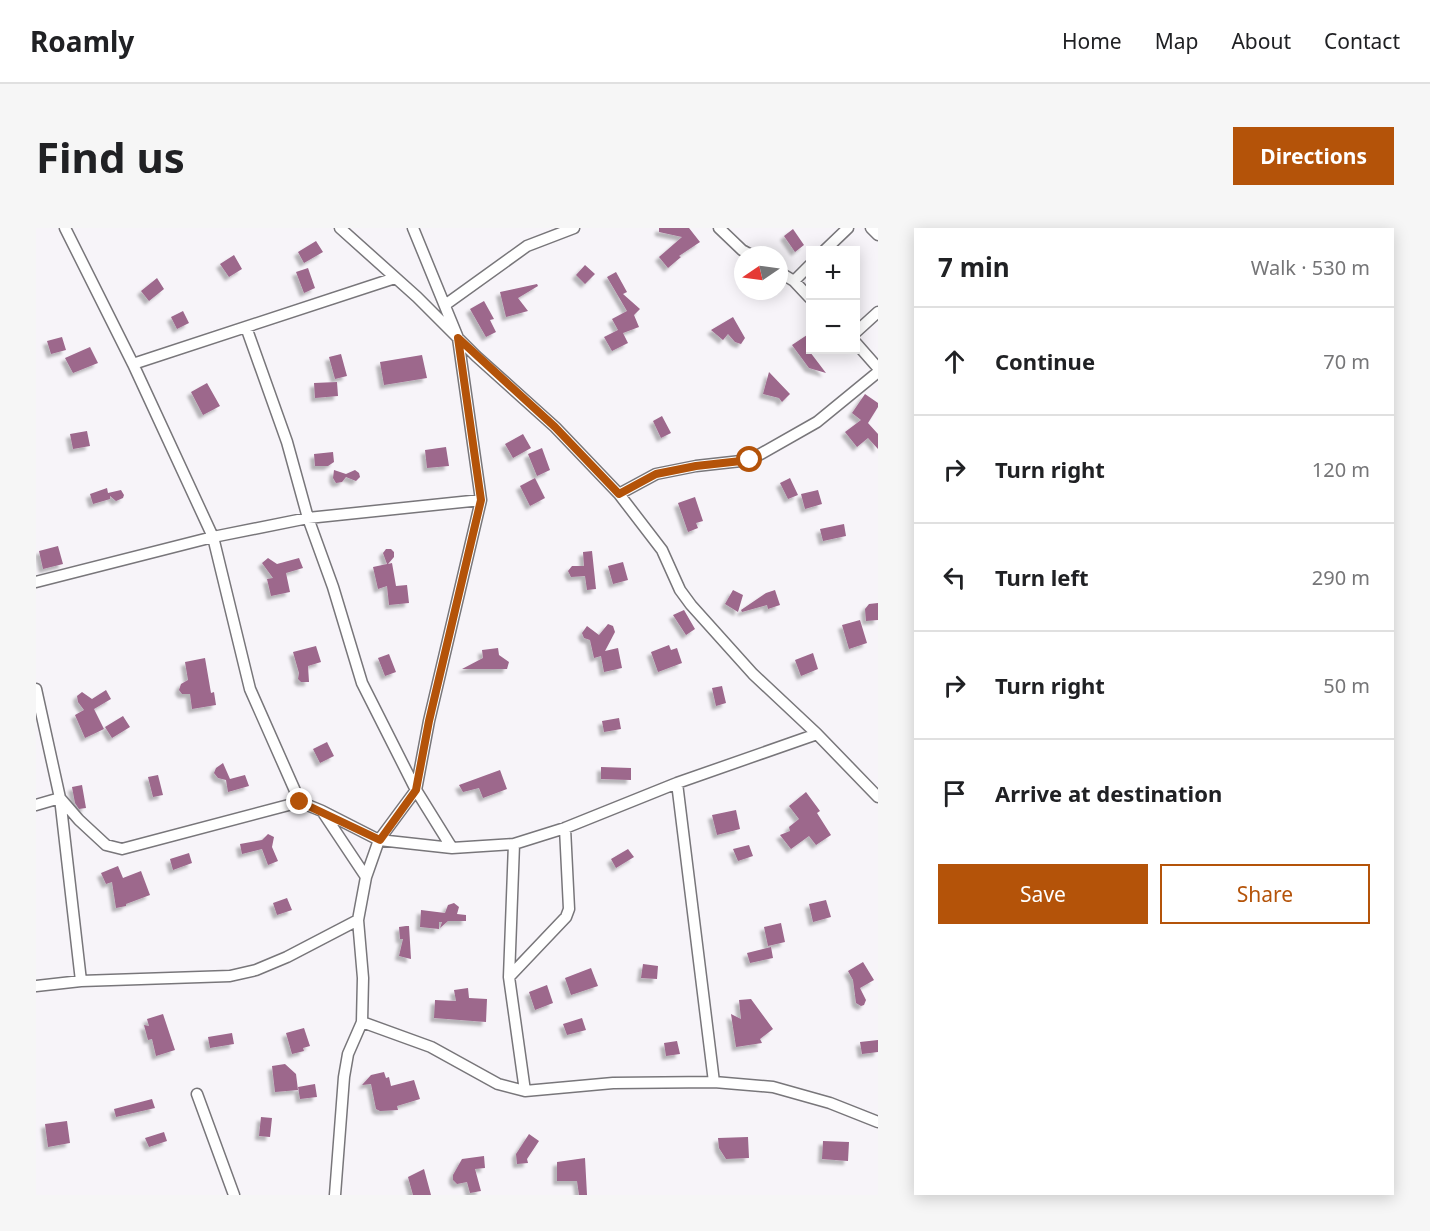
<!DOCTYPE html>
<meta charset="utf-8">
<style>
:root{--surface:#fff;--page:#f6f6f6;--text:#202124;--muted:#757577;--line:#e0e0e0;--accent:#b45309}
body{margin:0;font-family:"Noto Sans",sans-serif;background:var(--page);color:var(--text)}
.controls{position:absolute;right:18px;top:18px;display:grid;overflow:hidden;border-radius:0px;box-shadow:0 3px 15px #0003}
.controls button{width:54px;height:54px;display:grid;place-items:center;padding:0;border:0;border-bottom:2px solid var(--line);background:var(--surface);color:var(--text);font:30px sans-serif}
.compass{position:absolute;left:698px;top:18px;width:54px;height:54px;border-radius:50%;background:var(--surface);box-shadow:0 3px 15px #0003;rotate:257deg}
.stop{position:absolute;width:18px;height:18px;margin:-14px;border:4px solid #b45309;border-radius:50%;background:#fff}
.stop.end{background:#b45309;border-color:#fff;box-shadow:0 2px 6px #0008}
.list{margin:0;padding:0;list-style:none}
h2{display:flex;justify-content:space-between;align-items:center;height:78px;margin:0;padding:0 24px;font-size:26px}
h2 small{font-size:20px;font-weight:400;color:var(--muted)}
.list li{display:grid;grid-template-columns:39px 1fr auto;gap:18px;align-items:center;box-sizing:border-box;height:108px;padding:0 24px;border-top:2px solid var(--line)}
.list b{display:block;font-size:22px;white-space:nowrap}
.list em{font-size:20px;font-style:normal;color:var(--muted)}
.actions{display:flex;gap:12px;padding:18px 24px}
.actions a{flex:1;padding:14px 0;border:2px solid var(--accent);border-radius:0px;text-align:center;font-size:21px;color:var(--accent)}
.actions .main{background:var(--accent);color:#fff}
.icon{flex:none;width:33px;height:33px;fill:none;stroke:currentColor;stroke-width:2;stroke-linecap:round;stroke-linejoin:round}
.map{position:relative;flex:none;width:842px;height:967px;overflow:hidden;border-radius:0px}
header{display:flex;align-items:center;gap:36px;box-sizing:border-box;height:84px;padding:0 30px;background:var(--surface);border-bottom:2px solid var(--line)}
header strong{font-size:28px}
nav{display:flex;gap:33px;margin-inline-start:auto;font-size:21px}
.intro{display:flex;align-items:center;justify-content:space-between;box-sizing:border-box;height:144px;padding:0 36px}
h1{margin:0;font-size:42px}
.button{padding:15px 27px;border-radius:0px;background:var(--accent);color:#fff;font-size:21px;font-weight:700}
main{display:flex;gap:36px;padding:0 36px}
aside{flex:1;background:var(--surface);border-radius:0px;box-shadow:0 3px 15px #0003}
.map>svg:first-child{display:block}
</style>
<header>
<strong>Roamly</strong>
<nav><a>Home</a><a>Map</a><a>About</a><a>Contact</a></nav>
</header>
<div class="intro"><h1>Find us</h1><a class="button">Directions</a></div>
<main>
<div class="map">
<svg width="842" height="967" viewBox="0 0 842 967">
<defs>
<filter id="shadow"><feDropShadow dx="-4" dy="4" stdDeviation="1.5" flood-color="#0004"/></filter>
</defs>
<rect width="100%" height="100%" fill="#f7f4f9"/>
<path fill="#9d678c" filter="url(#shadow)" d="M 623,0 L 653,0 L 664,14 L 643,28 L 645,29 L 632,40 L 623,29 L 646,9 L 623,4 Z
M 757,1 L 768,17 L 759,24 L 748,8 Z
M 280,13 L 287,24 L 268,35 L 262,24 Z
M 198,27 L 206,41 L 193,49 L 184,36 Z
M 549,37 L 559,46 L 549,56 L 540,47 Z
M 272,40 L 279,60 L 268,65 L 260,44 Z
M 580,44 L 591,64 L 587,66 L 604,81 L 598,87 L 603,99 L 587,105 L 592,115 L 576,123 L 568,109 L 582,102 L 576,91 L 591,83 L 571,49 Z
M 121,50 L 128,61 L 113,73 L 105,63 Z
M 501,56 L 502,58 L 482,70 L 492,83 L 470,89 L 464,64 Z
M 448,73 L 458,91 L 454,92 L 460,104 L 450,109 L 434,81 Z
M 147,83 L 153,95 L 141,101 L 135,89 Z
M 697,89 L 709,110 L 705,116 L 699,114 L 692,106 L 687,112 L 675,102 Z
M 774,105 L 774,124 L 790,145 L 773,140 L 756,117 Z
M 26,109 L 30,122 L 15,126 L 11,113 Z
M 54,119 L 62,135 L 37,145 L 29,130 Z
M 305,126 L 311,148 L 299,151 L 293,129 Z
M 386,127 L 391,150 L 348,157 L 344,134 Z
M 733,144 L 754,166 L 746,174 L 743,170 L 727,166 Z
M 301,154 L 302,168 L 279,170 L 278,155 Z
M 171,155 L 184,178 L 167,187 L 155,164 Z
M 829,166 L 842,175 L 842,179 L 832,195 L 842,206 L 842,221 L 832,210 L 821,219 L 809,204 L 825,192 L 816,185 Z
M 626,188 L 635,205 L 625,210 L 617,193 Z
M 51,203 L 54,218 L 37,221 L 34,206 Z
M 487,206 L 495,220 L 477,230 L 469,216 Z
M 410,219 L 413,238 L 391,240 L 389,222 Z
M 506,220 L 514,242 L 501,248 L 492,226 Z
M 297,224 L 298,234 L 292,238 L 279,238 L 278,226 Z
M 298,242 L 310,246 L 319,242 L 323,245 L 324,249 L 320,253 L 310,249 L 306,254 L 300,255 L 297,250 Z
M 499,250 L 509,270 L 494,278 L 484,258 Z
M 754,250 L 762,267 L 752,271 L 744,255 Z
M 71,260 L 72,265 L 85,262 L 88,267 L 87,270 L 80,273 L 74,268 L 74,271 L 57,276 L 54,266 Z
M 782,262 L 786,276 L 769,281 L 765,266 Z
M 659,269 L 667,293 L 660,295 L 662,300 L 652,304 L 642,275 Z
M 808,296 L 810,308 L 787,313 L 784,301 Z
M 22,318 L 27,336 L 7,341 L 3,323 Z
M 350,321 L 355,321 L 358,324 L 358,329 L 352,336 L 356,335 L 360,358 L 371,357 L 373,375 L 353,377 L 351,358 L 342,361 L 337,339 L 351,336 L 347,325 Z
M 556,323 L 560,361 L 551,362 L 549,348 L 535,349 L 532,343 L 536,338 L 548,338 L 547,324 Z
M 232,330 L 241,336 L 263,330 L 267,340 L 250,345 L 254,364 L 235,368 L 231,351 L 237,350 L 226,335 Z
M 587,334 L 592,352 L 577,356 L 572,338 Z
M 697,362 L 707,367 L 702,384 L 689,376 Z
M 739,362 L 744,377 L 732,381 L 731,377 L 706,384 L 705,382 L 730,365 Z
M 842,375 L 842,392 L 830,393 L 829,381 L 833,376 Z
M 648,382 L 659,401 L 650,407 L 637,387 Z
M 824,392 L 831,415 L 813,421 L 806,397 Z
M 572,396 L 577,398 L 579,404 L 569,423 L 582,420 L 586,440 L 568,444 L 565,428 L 558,430 L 554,412 L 548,410 L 546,405 L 551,398 L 563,407 Z
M 633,417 L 635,422 L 641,420 L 646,435 L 622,444 L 615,424 Z
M 280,418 L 285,434 L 272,438 L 273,454 L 265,454 L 262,451 L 263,445 L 257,424 Z
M 462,420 L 463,427 L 473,434 L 471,441 L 426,441 L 447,430 L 446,422 Z
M 777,425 L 782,441 L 765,448 L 759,432 Z
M 353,426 L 360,444 L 349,448 L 342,430 Z
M 169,430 L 175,465 L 178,464 L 180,477 L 156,481 L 154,466 L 146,466 L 143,462 L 145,456 L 152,452 L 149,434 Z
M 686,458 L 690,475 L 680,478 L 676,460 Z
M 70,462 L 75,471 L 58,481 L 68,501 L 49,510 L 39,487 L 48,482 L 42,474 L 41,468 L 46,464 L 56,471 Z
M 87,488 L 94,499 L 76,510 L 69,499 Z
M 583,490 L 585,501 L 568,504 L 566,493 Z
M 291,514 L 298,528 L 284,535 L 277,521 Z
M 187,535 L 194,551 L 209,547 L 213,558 L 192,564 L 190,552 L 182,550 L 178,545 L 180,540 Z
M 565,539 L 595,540 L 595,552 L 565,551 Z
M 464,542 L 471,561 L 447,570 L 443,560 L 427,564 L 423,557 Z
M 122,547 L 127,567 L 117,569 L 112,549 Z
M 46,557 L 50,580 L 43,581 L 39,575 L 36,559 Z
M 770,564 L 784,583 L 781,585 L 795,607 L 780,617 L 773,608 L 755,621 L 744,607 L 754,603 L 753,599 L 763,591 L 753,578 Z
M 700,582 L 704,601 L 681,607 L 676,587 Z
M 232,606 L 238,609 L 236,619 L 242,633 L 232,637 L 226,621 L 206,626 L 204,616 L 226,612 Z
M 713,617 L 717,628 L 702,633 L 697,621 Z
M 592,621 L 598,629 L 580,640 L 575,631 Z
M 153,625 L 156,635 L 137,642 L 134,631 Z
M 82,638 L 87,650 L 105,643 L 114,667 L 90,676 L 90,678 L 80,680 L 76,654 L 70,656 L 65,645 Z
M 251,670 L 256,682 L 241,687 L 237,675 Z
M 790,672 L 795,689 L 777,694 L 773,676 Z
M 418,675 L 423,679 L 421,686 L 430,687 L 430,693 L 412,693 L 404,700 L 406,694 L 403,694 L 403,701 L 384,699 L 385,682 L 409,685 L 412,677 Z
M 745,695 L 749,714 L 732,718 L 728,699 Z
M 370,698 L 373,698 L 375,731 L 363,728 L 367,711 L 364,711 L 363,699 Z
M 735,719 L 737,730 L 714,735 L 711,725 Z
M 827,734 L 838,752 L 824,760 L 830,772 L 828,777 L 825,778 L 820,775 L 817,752 L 812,743 Z
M 607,736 L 622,738 L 621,751 L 605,750 Z
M 555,740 L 562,758 L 535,767 L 529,750 Z
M 511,757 L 517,775 L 499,782 L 493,764 Z
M 432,760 L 433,770 L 451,771 L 450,794 L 398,790 L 399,772 L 420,773 L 418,762 Z
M 715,771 L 737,801 L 724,811 L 726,815 L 700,819 L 695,786 L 705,791 L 703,772 Z
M 127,786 L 139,822 L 120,828 L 116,811 L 112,812 L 108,797 L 113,798 L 111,791 Z
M 546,790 L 550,802 L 531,807 L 527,796 Z
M 268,800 L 274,818 L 267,820 L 268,823 L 256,826 L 250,805 Z
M 196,805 L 198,816 L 174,820 L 172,809 Z
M 842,812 L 842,824 L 826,826 L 824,814 Z
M 641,813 L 644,826 L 630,828 L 628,815 Z
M 249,836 L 260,846 L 262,862 L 239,864 L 236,838 Z
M 348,844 L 350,850 L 353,849 L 355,858 L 378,852 L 384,871 L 361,878 L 362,882 L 344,883 L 340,881 L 335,856 L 326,857 L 335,847 Z
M 279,856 L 281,869 L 264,871 L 262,859 Z
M 116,871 L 119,880 L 80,889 L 78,881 Z
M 225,889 L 236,890 L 234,909 L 223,908 Z
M 31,893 L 34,915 L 12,919 L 9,896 Z
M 128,904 L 131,913 L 113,919 L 109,910 Z
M 493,906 L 503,913 L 491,931 L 492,935 L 481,936 L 480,926 Z
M 712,909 L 713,930 L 690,931 L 683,920 L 682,910 Z
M 787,913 L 813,914 L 812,933 L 786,931 Z
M 448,928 L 449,940 L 439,941 L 445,963 L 434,965 L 431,954 L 421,956 L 417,952 L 417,947 L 426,931 Z
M 549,930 L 551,967 L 543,967 L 541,953 L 521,953 L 521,934 Z
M 388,941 L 395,967 L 377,967 L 372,949 Z"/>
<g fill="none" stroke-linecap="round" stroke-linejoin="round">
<defs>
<path id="street" d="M 29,0 L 97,136 L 177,309 L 214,461 L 264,574
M 304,0 L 381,69 L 440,128 L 519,199 L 583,266 L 626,322 L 644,362 L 655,377 L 717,446 L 781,506 L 842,569
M 683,0 L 706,22 L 715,27
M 835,0 L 842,7
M 789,22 L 812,0
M 743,44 L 758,53 L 774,70
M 758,53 L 774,37
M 409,77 L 491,18 L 538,0
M 210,99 L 251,214 L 272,290 L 297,359 L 326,455 L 380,562 L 416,620
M 820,104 L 842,84
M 820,115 L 842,140
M 97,136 L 359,50
M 583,266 L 620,246 L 660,238 L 714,232 L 781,194 L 842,144
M 0,354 L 177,309 L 272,290 L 445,272
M 0,461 L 24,570 L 45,753
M 641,555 L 678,854
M 0,577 L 24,570 L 43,592 L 70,617 L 86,621 L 264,574 L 286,583 L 330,649
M 286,583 L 343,612 L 416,620 L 478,616 L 529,600 L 641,555 L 781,506
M 478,616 L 473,749 L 489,863
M 473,749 L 530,689 L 533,681 L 529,600
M 0,758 L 45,753 L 194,748 L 220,742 L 251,729 L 322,692
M 326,794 L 395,819 L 462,856 L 489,863 L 577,855 L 678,854 L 737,859 L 794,875 L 842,894
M 161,866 L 198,967
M 299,967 L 308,849 L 312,826 L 326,794 L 327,750 L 322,692 L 330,649 L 343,612 L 380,562 L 393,493 L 445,272 L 422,110 L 377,0"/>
</defs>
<use href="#street" stroke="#78767a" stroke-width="13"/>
<use href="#street" stroke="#fff" stroke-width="10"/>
</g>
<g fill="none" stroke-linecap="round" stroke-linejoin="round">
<path stroke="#b45309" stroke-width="8" d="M 264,574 L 344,612 L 380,562 L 393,493 L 445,272 L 422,110 L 519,199 L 583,266 L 620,246 L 660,238 L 714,232"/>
</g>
</svg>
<div class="controls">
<button>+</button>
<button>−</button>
</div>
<svg class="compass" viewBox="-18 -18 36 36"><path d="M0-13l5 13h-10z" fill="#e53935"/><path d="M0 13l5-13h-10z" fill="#757577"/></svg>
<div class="stop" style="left:714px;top:232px"></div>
<div class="stop end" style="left:264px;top:574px"></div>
</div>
<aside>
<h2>7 min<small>Walk · 530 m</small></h2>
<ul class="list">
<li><svg class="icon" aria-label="ahead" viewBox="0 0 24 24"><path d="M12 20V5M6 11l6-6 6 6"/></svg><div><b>Continue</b></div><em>70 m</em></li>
<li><svg class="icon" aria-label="right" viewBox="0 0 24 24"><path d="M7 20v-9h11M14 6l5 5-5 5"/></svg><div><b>Turn right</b></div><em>120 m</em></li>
<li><svg class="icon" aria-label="left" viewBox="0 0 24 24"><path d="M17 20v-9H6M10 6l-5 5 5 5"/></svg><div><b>Turn left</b></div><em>290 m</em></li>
<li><svg class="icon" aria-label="right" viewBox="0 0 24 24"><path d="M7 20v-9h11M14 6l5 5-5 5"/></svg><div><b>Turn right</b></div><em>50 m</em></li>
<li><svg class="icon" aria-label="arrive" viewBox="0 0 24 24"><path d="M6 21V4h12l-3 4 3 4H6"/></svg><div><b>Arrive at destination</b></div></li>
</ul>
<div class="actions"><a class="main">Save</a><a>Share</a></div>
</aside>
</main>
